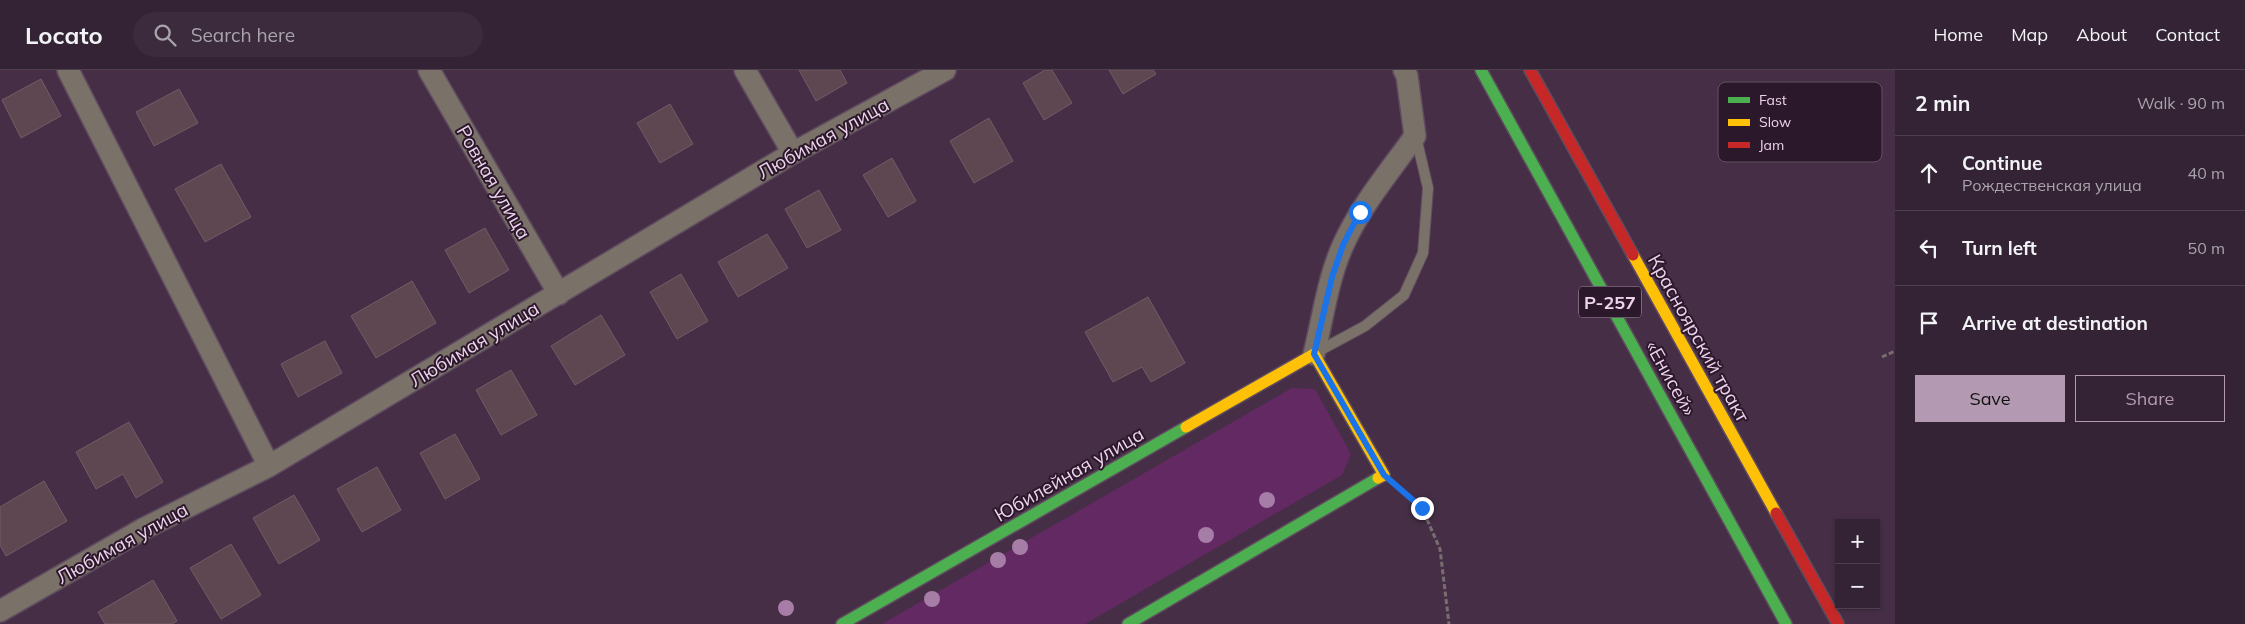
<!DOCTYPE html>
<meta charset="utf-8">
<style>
:root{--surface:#342334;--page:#3c2b3c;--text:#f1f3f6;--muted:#a9a4ac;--line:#4e404f;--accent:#b39ab2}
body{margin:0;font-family:Mulish,sans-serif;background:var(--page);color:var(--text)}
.controls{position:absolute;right:15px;bottom:15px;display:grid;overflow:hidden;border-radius:0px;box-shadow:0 1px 4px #0004}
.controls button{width:45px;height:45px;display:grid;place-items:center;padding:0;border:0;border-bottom:1px solid var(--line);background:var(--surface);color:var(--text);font:25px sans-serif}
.stop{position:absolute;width:15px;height:15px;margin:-11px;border:4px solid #1a73e8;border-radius:50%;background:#fff}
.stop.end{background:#1a73e8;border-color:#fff;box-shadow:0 1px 5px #0008}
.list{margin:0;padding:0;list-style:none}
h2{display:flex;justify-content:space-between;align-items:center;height:65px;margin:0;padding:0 20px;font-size:21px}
h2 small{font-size:16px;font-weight:400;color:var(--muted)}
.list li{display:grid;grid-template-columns:32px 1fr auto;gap:15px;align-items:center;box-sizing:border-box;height:75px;padding:0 20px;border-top:1px solid var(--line)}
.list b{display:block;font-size:19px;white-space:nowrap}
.list p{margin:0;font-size:16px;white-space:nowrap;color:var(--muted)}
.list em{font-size:16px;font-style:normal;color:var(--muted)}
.actions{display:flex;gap:10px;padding:15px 20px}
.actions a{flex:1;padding:11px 0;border:1px solid var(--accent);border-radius:0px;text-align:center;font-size:18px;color:var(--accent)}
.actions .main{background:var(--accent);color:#111}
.icon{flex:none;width:28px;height:28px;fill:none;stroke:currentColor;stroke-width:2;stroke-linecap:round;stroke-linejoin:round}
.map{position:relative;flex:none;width:1895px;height:554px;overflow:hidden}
header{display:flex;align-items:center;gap:30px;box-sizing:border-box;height:70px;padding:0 25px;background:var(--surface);border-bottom:1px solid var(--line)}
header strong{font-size:24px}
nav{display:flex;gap:28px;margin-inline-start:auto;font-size:18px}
.search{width:350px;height:45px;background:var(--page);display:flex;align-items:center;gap:12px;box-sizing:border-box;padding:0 18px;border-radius:28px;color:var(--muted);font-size:19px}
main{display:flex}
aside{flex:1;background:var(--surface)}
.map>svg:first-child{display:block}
</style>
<header>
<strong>Locato</strong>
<div class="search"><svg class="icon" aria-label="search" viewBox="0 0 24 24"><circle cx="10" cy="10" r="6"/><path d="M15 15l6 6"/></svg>Search here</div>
<nav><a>Home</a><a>Map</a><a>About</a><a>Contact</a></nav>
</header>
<main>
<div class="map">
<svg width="1895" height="554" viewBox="0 0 1895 554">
<rect width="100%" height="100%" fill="#462f46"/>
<path fill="#632963" d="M 1292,318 L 1315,319 L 1351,384 L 1342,405 L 1085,554 L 882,554 Z"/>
<path fill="#5e4750" stroke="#735c65" d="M 799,0 L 840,0 L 847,13 L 816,31 Z
M 1045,0 L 1052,0 L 1072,33 L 1044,50 L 1023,13 Z
M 1109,0 L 1153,0 L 1156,4 L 1123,24 Z
M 41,9 L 61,46 L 21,68 L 2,30 Z
M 179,19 L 198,53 L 154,76 L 136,42 Z
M 670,34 L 693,74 L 660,93 L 637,53 Z
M 989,48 L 1013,91 L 974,113 L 950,71 Z
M 892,88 L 916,131 L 888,147 L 863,105 Z
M 221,94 L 251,147 L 205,172 L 175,119 Z
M 819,120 L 841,160 L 807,178 L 785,139 Z
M 485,158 L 509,200 L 469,223 L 445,180 Z
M 767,164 L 788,198 L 738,227 L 718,192 Z
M 681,204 L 708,251 L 677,269 L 650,222 Z
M 412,211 L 436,253 L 376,288 L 351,246 Z
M 1148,227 L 1185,293 L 1151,312 L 1142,297 L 1113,312 L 1085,262 Z
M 601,245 L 625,285 L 575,315 L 551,276 Z
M 325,271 L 342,303 L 298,327 L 281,294 Z
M 511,300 L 537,345 L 501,365 L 476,320 Z
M 129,352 L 163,412 L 136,428 L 123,404 L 96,419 L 76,382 Z
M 455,364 L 480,409 L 445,429 L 420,383 Z
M 377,397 L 401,440 L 362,462 L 337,419 Z
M 44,411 L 67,451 L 6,486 L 0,475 L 0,437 Z
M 294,425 L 320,470 L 279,494 L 253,448 Z
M 231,474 L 261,525 L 221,549 L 190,498 Z
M 153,510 L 177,551 L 172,554 L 105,554 L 98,542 Z"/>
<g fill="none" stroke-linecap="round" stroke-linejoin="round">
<defs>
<path id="lane" d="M 1315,283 L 1365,256 L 1404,225 L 1423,183 L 1428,118 L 1416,67"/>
<path id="street" d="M 68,0 L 269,396
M 429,0 L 559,224
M 745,0 L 793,83
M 1314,284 C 1323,248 1328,207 1344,173 C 1362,134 1390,101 1415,66 L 1407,6 L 1404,0
M 0,541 L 143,459 L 269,396 L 793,83 L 945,0"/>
<path id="fast" d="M 1481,0 L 1786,554
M 842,554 L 1186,357
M 1128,554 L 1378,408"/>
<path id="slow" d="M 1633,185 L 1776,443
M 1186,357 L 1314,284 L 1384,405 L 1378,408"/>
<path id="jam" d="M 1530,0 L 1633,185
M 1776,443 L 1838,554"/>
</defs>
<use href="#lane" stroke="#5f4b5f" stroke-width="12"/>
<use href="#street" stroke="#5f4b5f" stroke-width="24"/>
<use href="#fast" stroke="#5f4b5f" stroke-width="14"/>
<use href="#slow" stroke="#5f4b5f" stroke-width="14"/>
<use href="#jam" stroke="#5f4b5f" stroke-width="14"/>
<path stroke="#796e6f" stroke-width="3" stroke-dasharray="5 2.5" stroke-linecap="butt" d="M 1882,287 L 1895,281
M 1403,422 L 1422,438 L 1440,479 L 1449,554"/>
<use href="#lane" stroke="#7a7169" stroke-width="10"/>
<use href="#street" stroke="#7a7169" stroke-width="21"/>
<use href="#fast" stroke="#4caf50" stroke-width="11"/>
<use href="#slow" stroke="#ffc107" stroke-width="11"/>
<use href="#jam" stroke="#c62828" stroke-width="11"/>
</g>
<g fill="#a67da6">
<circle cx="1267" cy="430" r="8"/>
<circle cx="1206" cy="465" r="8"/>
<circle cx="1020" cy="477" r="8"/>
<circle cx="998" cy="490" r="8"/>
<circle cx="932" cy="529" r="8"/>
<circle cx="786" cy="538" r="8"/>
</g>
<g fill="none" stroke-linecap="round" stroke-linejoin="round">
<path stroke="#1a73e8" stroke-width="6" d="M 1360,142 L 1343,175 L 1332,207 L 1314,284 L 1384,405 L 1422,438"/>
</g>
<g text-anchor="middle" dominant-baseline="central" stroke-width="4" stroke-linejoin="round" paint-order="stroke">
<rect fill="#2b182b" stroke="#b39bb2" stroke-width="1" x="1579" y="216.5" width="62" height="31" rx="4"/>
<g font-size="18" font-weight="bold" fill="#edd3ec">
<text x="1610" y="232">Р-257</text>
</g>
<g font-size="19" fill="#edd3ec" stroke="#2b182b">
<text transform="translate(823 68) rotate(-29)">Любимая улица</text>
<text transform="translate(494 112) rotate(60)">Ровная улица</text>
<text transform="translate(1699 268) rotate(61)">Красноярский тракт</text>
<text transform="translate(474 274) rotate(-31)">Любимая улица</text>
<text transform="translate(1671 308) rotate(61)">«Енисей»</text>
<text transform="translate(1069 404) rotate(-30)">Юбилейная улица</text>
<text transform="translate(122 473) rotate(-29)">Любимая улица</text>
</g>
</g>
<rect x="1718" y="12" width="164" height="80" rx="8" fill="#2b182b" stroke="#655065" stroke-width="1"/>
<rect x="1728" y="27" width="22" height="6" fill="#4caf50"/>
<rect x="1728" y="49" width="22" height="7" fill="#ffc107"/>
<rect x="1728" y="72" width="22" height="6" fill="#c62828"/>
<g font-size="14" fill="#edd3ec">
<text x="1759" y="35">Fast</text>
<text x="1759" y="57">Slow</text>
<text x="1759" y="80">Jam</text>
</g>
</svg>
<div class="controls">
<button>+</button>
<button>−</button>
</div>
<div class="stop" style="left:1360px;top:142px"></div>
<div class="stop end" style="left:1422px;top:438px"></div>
</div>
<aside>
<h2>2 min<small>Walk · 90 m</small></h2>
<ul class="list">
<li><svg class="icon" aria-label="ahead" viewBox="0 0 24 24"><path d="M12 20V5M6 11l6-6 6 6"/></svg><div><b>Continue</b><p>Рождественская улица</p></div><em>40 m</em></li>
<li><svg class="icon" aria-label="left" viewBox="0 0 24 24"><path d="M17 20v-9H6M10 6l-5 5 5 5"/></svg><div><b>Turn left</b></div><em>50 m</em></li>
<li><svg class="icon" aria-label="arrive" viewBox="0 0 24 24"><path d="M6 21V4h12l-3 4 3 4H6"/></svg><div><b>Arrive at destination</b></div></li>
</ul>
<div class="actions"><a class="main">Save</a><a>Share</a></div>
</aside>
</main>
